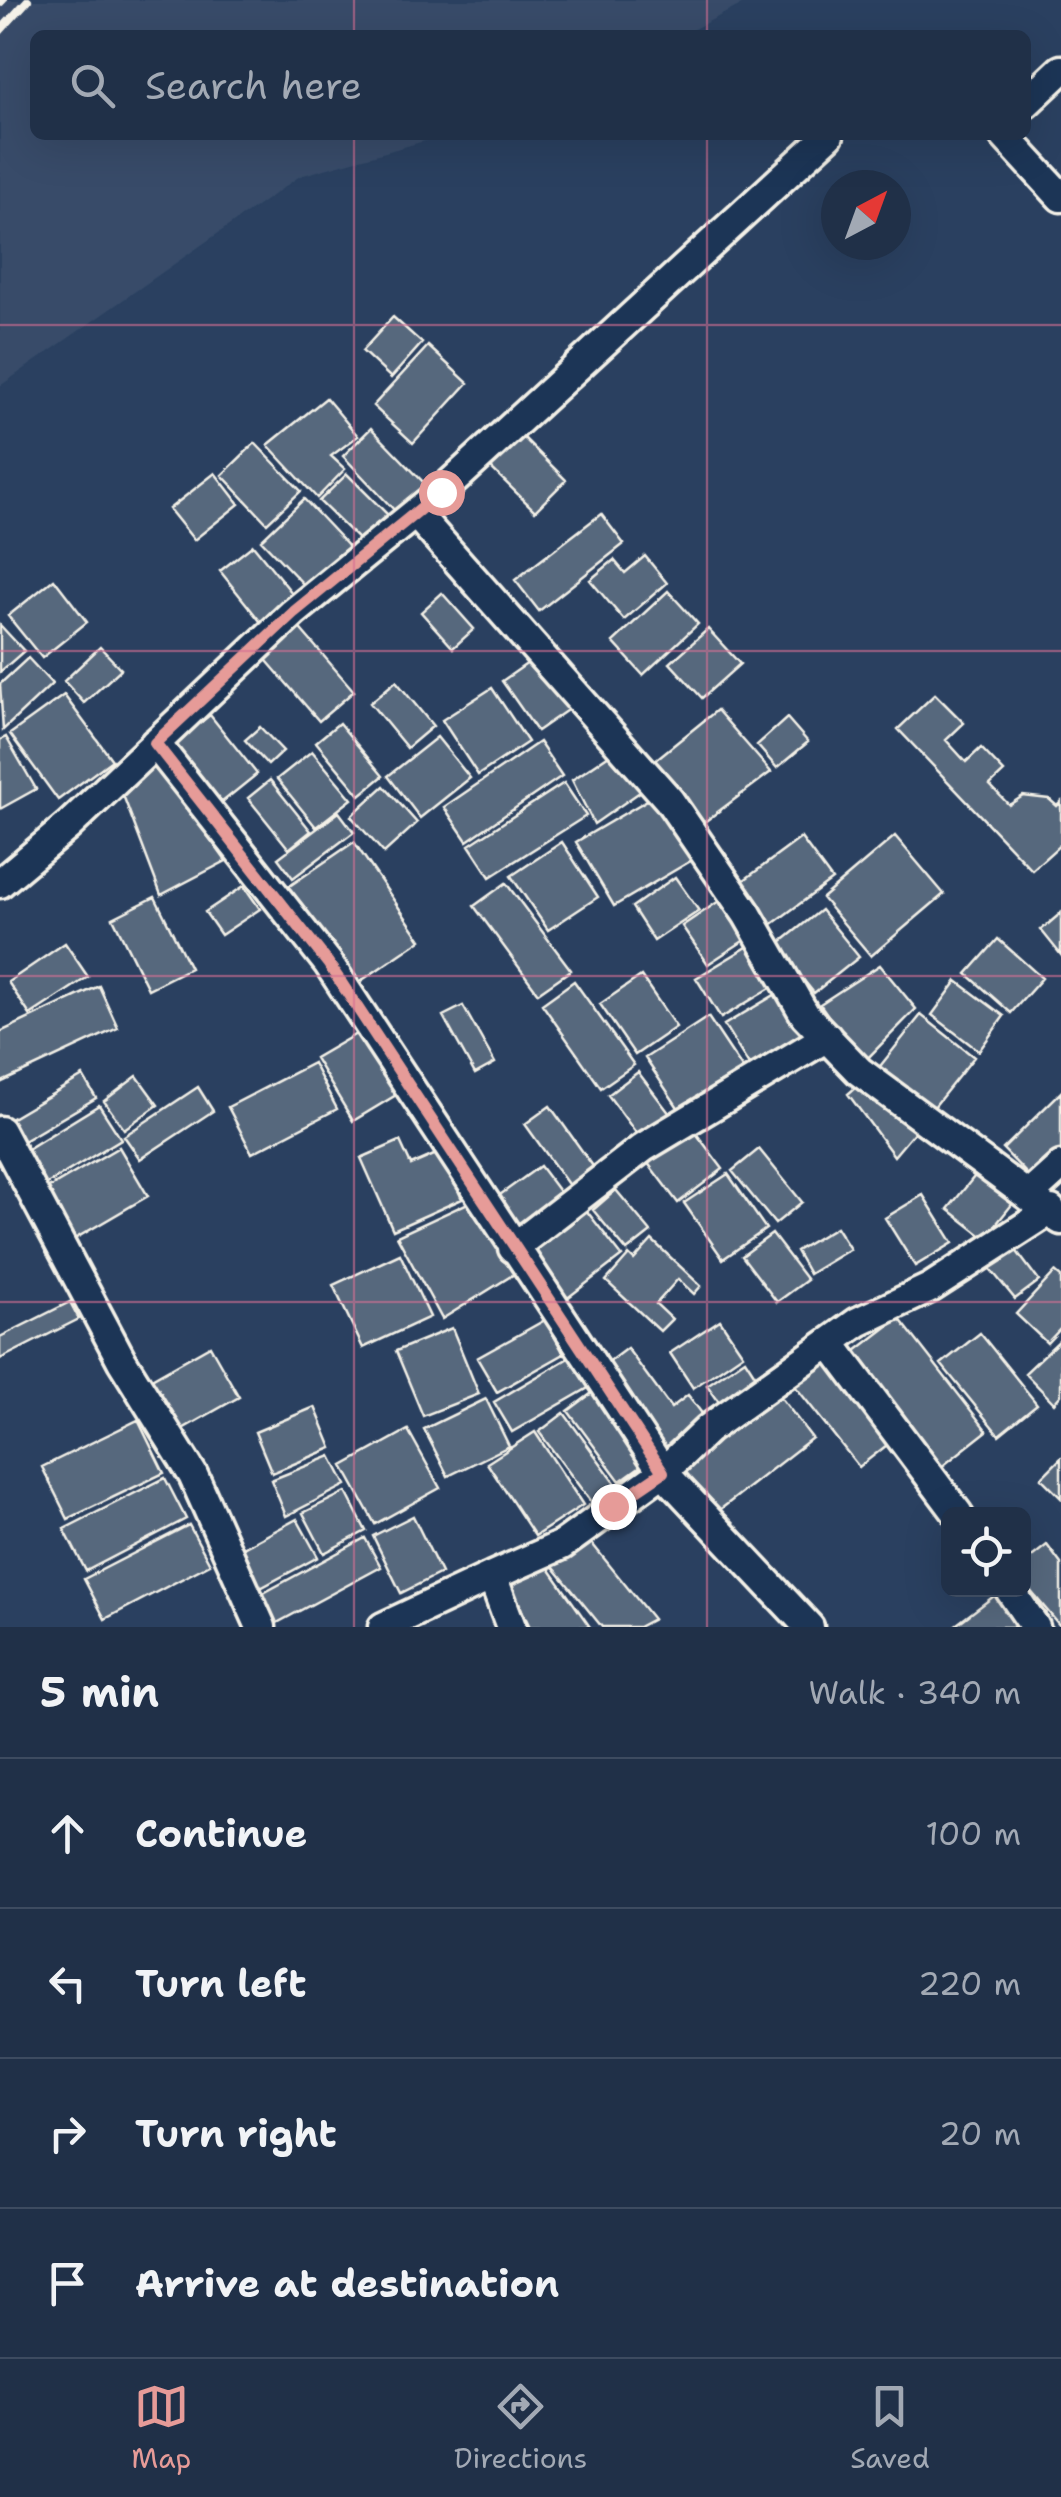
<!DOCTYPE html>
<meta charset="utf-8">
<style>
:root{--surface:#203048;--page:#28384f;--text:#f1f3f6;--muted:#a2a9b4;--line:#3d4b60;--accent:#e69b98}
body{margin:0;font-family:"Shantell Sans",sans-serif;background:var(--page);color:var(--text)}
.controls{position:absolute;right:30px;bottom:30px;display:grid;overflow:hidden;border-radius:15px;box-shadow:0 10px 40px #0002}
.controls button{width:90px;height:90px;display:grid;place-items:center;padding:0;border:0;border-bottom:2px solid var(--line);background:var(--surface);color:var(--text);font:50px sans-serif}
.compass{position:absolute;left:821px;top:170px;width:90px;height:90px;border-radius:50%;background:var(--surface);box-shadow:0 10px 40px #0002;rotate:41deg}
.stop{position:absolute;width:30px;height:30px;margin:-22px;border:8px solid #e69b98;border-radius:50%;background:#fff}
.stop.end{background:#e69b98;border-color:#fff;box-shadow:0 2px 10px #0008}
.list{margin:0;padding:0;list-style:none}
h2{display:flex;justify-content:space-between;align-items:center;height:130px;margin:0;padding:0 40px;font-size:42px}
h2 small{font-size:32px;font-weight:400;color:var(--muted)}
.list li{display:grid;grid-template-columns:65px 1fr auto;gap:30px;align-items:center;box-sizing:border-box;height:150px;padding:0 40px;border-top:2px solid var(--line)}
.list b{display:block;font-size:38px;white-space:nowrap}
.list em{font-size:32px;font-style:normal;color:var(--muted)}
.icon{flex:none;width:55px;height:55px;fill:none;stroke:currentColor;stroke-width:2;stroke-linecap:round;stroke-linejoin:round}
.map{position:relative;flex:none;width:1061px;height:1627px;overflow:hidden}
.search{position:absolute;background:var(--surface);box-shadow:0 10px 40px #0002;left:30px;right:30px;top:30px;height:110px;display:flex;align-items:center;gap:25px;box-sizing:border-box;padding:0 35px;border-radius:15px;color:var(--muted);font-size:38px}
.sheet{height:730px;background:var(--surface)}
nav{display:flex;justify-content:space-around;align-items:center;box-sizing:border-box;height:140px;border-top:2px solid var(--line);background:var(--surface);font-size:28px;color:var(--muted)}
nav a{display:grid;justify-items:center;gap:5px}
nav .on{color:var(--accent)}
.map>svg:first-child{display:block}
</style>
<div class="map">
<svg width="1061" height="1627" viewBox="0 0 1061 1627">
<rect width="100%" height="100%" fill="#2a4060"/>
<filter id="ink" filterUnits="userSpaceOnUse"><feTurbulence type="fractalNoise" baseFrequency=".01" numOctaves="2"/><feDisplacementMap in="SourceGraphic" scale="20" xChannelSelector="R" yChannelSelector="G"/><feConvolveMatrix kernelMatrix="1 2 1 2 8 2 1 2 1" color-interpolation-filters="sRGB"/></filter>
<g filter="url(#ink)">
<path fill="#374c69" d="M 0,0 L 751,0 L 682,35 L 35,35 L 35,135 L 446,135 L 300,176 L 0,386 Z"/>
<path fill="#56677d" stroke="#f4f1e8" stroke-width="2.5" d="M 393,317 L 422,343 L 391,378 L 362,351 Z
M 428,346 L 468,383 L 413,443 L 373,406 Z
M 326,398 L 358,436 L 331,456 L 345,469 L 317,498 L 268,445 Z
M 371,428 L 427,486 L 398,514 L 343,456 Z
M 519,433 L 566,480 L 535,511 L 488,465 Z
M 255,443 L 301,491 L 267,523 L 222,475 Z
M 215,473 L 239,504 L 194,540 L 169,509 Z
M 347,474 L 395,522 L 368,549 L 319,501 Z
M 304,499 L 352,550 L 309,590 L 261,540 Z
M 601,514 L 624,544 L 539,611 L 515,580 Z
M 253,545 L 301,604 L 268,631 L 220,571 Z
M 645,556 L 667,583 L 624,620 L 590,580 L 614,560 L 625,573 Z
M 54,579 L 87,622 L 42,658 L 8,616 Z
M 668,591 L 698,624 L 643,675 L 613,642 Z
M 442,593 L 474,629 L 453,648 L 421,612 Z
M 296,624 L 354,691 L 319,721 L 261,654 Z
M 0,625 L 24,651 L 0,672 Z
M 708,629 L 740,664 L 702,698 L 670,663 Z
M 100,647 L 121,669 L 84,703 L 64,681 Z
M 541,654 L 576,704 L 537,731 L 502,681 Z
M 28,658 L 52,684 L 3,730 L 0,684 Z
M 396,681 L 433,726 L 407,748 L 370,703 Z
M 492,688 L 528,742 L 478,775 L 442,720 Z
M 935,694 L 964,723 L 946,740 L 966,762 L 981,748 L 1004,772 L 990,785 L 1009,805 L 1023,796 L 1049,799 L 1057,806 L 1061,802 L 1061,844 L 1032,870 L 898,729 Z
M 64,695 L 112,760 L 58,800 L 10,734 Z
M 717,710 L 771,772 L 703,823 L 654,761 Z
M 210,715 L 257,774 L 216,807 L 169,747 Z
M 787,718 L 808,742 L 777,768 L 757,745 Z
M 339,723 L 383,776 L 360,795 L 316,742 Z
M 260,727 L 283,751 L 268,765 L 245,740 Z
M 6,737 L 36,789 L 0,809 L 0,740 Z
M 437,737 L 470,778 L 420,818 L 388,776 Z
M 539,742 L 562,776 L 467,841 L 444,807 Z
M 618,749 L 647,787 L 594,824 L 572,780 Z
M 312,751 L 352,799 L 316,827 L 277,779 Z
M 152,757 L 226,861 L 161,895 L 118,782 Z
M 270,780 L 311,831 L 289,849 L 248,798 Z
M 564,783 L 586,816 L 490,877 L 469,845 Z
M 384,786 L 417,823 L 384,853 L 351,816 Z
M 661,792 L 699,856 L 614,906 L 576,842 Z
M 339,812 L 354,832 L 293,878 L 278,858 Z
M 895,836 L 944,894 L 871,956 L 822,898 Z
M 801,838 L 832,880 L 771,925 L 740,883 Z
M 354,842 L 421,940 L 352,987 L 285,889 Z
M 562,842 L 598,897 L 548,930 L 511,876 Z
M 675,877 L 699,911 L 654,941 L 632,907 Z
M 506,883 L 571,970 L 538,993 L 474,906 Z
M 244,886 L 260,909 L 221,935 L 205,912 Z
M 728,895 L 754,934 L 708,964 L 682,926 Z
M 155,897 L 190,968 L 148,989 L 113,918 Z
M 821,910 L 859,957 L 814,993 L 776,946 Z
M 1061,913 L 1061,955 L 1041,930 Z
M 998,939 L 1042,978 L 1011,1013 L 967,974 Z
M 757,941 L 782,981 L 721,1018 L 696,978 Z
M 65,943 L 88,977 L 30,1015 L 8,982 Z
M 880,965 L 916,1009 L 862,1064 L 820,1004 Z
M 641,976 L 676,1027 L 635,1055 L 600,1004 Z
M 574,981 L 634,1065 L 601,1088 L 542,1004 Z
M 957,981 L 1004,1016 L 979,1051 L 932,1015 Z
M 99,986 L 118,1028 L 0,1083 L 0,1032 Z
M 788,987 L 815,1031 L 752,1070 L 724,1025 Z
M 463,1006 L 495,1063 L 475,1074 L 443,1016 Z
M 921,1015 L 974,1057 L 930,1112 L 877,1070 Z
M 708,1017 L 744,1071 L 681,1112 L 645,1058 Z
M 363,1030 L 401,1092 L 353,1121 L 315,1058 Z
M 313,1063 L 337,1109 L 252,1153 L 228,1107 Z
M 638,1072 L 673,1118 L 642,1141 L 608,1095 Z
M 83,1076 L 96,1098 L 13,1147 L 0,1125 Z
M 137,1076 L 158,1105 L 124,1129 L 104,1101 Z
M 863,1081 L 921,1124 L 894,1156 L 848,1094 Z
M 198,1087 L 213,1111 L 140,1159 L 124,1136 Z
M 1061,1092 L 1061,1150 L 1032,1179 L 1003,1149 Z
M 99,1105 L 121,1139 L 42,1187 L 21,1153 Z
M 550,1106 L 600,1176 L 575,1194 L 525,1124 Z
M 689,1124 L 723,1169 L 678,1203 L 644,1158 Z
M 400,1141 L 411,1165 L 441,1152 L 462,1199 L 393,1230 L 361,1158 Z
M 119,1147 L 148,1196 L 71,1241 L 42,1192 Z
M 759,1149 L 802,1202 L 775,1224 L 732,1171 Z
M 540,1166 L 567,1202 L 517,1238 L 490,1202 Z
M 978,1172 L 1014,1202 L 985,1238 L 948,1209 Z
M 728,1174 L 766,1229 L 723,1259 L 684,1203 Z
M 616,1190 L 651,1232 L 627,1251 L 593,1210 Z
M 923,1195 L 953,1243 L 915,1266 L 885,1218 Z
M 472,1201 L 519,1271 L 442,1319 L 397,1236 Z
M 582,1205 L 622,1256 L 561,1303 L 522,1252 Z
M 836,1227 L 850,1249 L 809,1274 L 796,1251 Z
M 772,1234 L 807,1280 L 777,1302 L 742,1256 Z
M 652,1240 L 701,1286 L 694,1294 L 678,1279 L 656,1304 L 672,1319 L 660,1331 L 606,1281 L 629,1255 L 634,1260 Z
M 1012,1245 L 1039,1281 L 1015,1299 L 987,1265 Z
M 400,1254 L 430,1317 L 363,1348 L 333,1285 Z
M 1055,1272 L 1061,1277 L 1061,1328 L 1047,1343 L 1016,1314 Z
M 70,1302 L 79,1319 L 0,1359 L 0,1337 Z
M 899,1318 L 987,1431 L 940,1468 L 852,1354 Z
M 545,1320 L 564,1354 L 497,1392 L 477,1358 Z
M 720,1320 L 743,1354 L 693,1388 L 670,1353 Z
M 452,1328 L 479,1394 L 423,1416 L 396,1351 Z
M 980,1333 L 1037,1404 L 999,1435 L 941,1364 Z
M 1061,1339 L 1061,1395 L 1054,1403 L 1025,1373 Z
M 210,1346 L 239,1397 L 177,1432 L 148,1381 Z
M 627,1348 L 671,1408 L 688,1395 L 710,1424 L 664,1458 L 599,1369 Z
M 572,1356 L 590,1387 L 512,1432 L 494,1402 Z
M 831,1358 L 896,1438 L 859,1467 L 795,1386 Z
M 745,1359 L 761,1384 L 724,1409 L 707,1385 Z
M 596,1390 L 649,1460 L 620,1481 L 568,1411 Z
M 776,1391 L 812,1438 L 717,1512 L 681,1466 Z
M 486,1399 L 509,1446 L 448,1476 L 424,1429 Z
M 315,1407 L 332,1448 L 272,1473 L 255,1432 Z
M 564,1413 L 616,1484 L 591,1502 L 539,1432 Z
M 138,1420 L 164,1473 L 68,1519 L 42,1467 Z
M 408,1430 L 440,1488 L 375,1524 L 343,1466 Z
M 535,1432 L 583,1505 L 535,1536 L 487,1463 Z
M 331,1456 L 346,1485 L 286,1516 L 271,1480 Z
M 1061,1458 L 1061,1498 L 1041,1478 Z
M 165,1478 L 186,1519 L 86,1571 L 64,1529 Z
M 346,1492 L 366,1531 L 324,1553 L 303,1513 Z
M 413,1516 L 441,1573 L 401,1593 L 373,1536 Z
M 297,1519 L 318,1557 L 253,1592 L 232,1554 Z
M 189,1525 L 210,1564 L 105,1619 L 84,1579 Z
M 581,1530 L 653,1619 L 638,1627 L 602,1627 L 546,1558 Z
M 365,1538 L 381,1567 L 275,1624 L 260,1595 Z
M 1047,1545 L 1061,1564 L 1061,1627 L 1024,1583 L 1024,1563 Z
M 541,1557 L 590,1627 L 530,1627 L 505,1575 Z
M 1002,1590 L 1026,1627 L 953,1627 Z"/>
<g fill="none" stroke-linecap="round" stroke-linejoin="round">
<defs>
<path id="street" d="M 1026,103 L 1061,70
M 1004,135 L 1061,197
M 416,514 L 669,800 L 747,914 L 805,1015 L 859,1071 L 1061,1220
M 155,743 L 328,963 L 663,1472 L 809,1627
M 0,883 L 68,826 L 293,613 L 441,492 L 829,135
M 0,1131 L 122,1361 L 193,1475 L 261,1627
M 1029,1195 L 1061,1166
M 513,1248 L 644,1147 L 827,1037
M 830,1343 L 958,1514
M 492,1576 L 562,1545 L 663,1472 L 708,1429 L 858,1322 L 930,1288 L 1051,1210
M 1010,1590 L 1035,1627
M 383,1627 L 492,1576 L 511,1627"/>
</defs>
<use href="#street" stroke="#f4f1e8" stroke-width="35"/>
<use href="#street" stroke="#1d3557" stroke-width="28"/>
<path stroke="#f4f1e8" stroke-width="8" d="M 0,3 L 3,0
M 0,31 L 28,0"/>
</g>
</g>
<g fill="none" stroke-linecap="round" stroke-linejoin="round" filter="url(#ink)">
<path stroke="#e69b98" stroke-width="12" d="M 441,492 L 294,612 L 155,743 L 328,963 L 663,1472 L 613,1506"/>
</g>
<path fill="none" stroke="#d66f93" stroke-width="2.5" stroke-opacity="0.55" d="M 354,0 L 354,35M 707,0 L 707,35M 354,135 L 354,1627M 707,135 L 707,1627M 0,325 L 1061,325M 0,651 L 1061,651M 0,976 L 1061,976M 0,1302 L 1061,1302"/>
</svg>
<div class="controls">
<button><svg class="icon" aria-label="locate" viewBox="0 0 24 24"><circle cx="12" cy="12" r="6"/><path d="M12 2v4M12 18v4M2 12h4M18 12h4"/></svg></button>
</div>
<svg class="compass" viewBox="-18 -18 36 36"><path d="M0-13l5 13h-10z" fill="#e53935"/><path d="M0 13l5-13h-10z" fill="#a2a9b4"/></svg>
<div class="stop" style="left:441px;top:492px"></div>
<div class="stop end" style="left:613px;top:1506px"></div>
<div class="search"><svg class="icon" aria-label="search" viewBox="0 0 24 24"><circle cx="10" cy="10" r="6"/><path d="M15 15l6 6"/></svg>Search here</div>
</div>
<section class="sheet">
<h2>5 min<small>Walk · 340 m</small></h2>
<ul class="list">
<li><svg class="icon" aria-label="ahead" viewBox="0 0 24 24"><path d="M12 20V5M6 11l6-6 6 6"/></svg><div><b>Continue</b></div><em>100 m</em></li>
<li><svg class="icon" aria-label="left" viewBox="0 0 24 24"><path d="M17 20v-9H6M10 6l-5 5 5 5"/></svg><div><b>Turn left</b></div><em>220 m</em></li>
<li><svg class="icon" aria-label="right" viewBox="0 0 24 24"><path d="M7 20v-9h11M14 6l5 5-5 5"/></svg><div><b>Turn right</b></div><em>20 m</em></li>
<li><svg class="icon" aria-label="arrive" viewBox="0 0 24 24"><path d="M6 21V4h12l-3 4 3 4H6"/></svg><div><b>Arrive at destination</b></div></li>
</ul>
</section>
<nav>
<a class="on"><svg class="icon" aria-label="map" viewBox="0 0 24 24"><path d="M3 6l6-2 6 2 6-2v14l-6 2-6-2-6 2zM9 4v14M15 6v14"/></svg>Map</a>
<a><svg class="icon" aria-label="directions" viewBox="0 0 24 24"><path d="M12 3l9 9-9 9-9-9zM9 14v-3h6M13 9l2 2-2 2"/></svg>Directions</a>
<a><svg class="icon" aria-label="saved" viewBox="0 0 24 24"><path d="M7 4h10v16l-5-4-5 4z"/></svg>Saved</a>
</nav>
